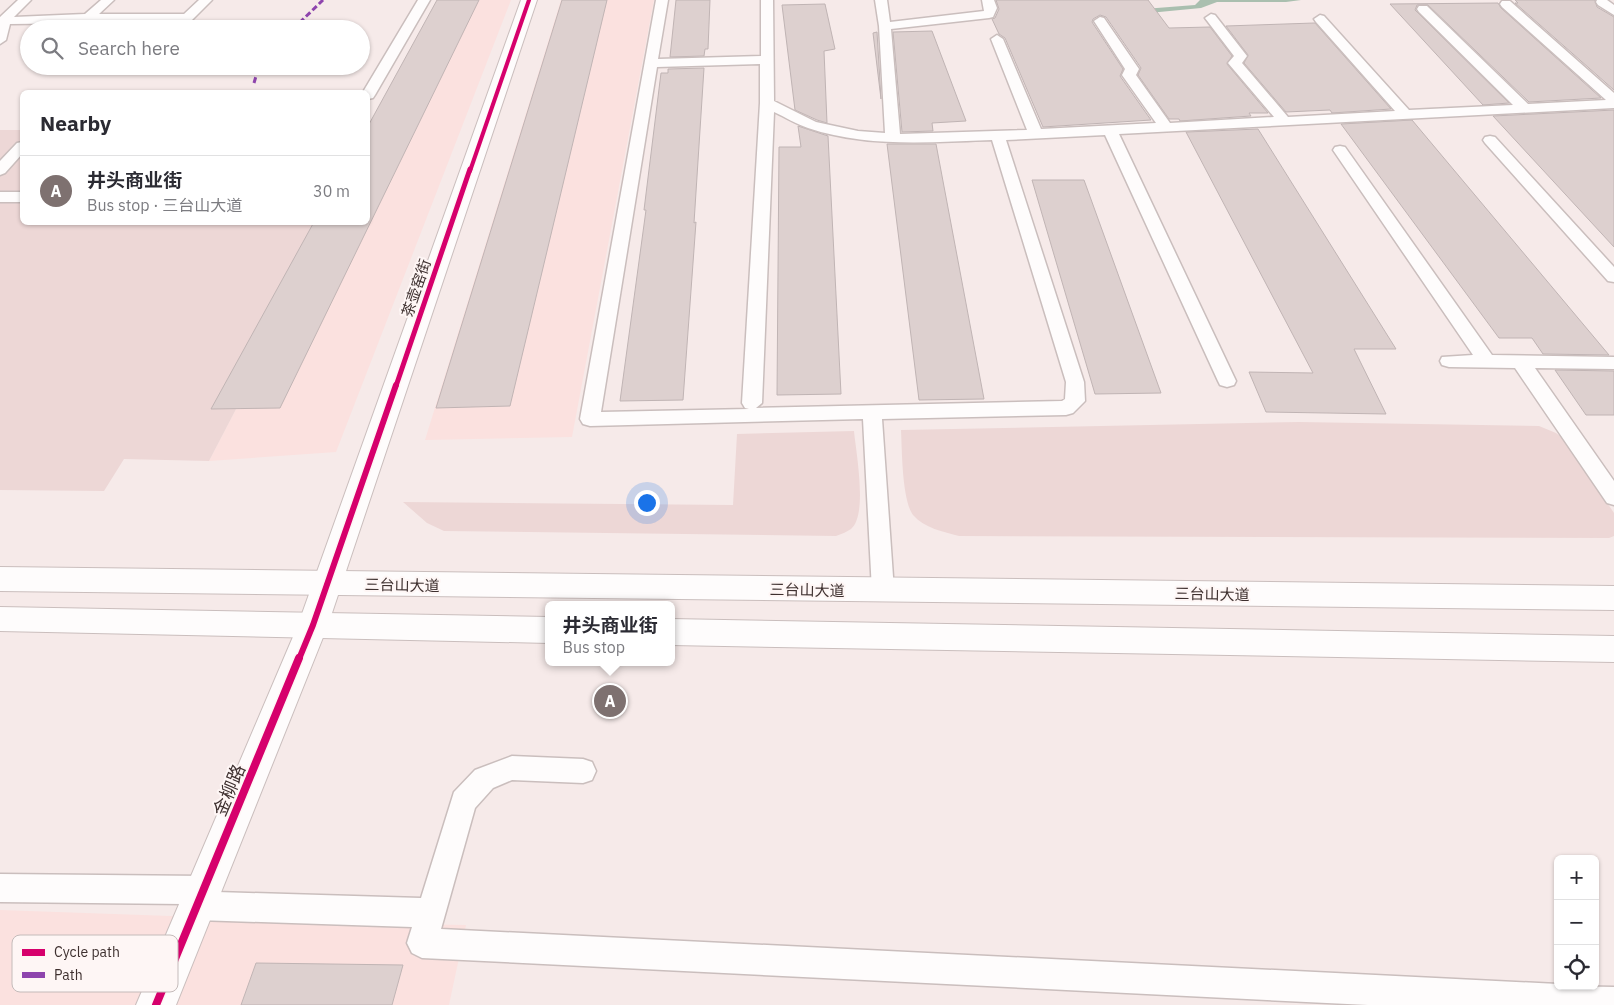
<!DOCTYPE html>
<meta charset="utf-8">
<style>
:root{--surface:#fff;--page:#f7f7f7;--text:#2b2b33;--muted:#7c7c81;--line:#e1e1e2;--accent:#7e7170}
body{margin:0;font-family:"IBM Plex Sans","Noto Sans SC",sans-serif;background:var(--page);color:var(--text)}
.controls{position:absolute;right:15px;bottom:15px;display:grid;overflow:hidden;border-radius:8px;box-shadow:0 1px 4px #0004}
.controls button{width:45px;height:45px;display:grid;place-items:center;padding:0;border:0;border-bottom:1px solid var(--line);background:var(--surface);color:var(--text);font:25px sans-serif}
.you{position:absolute;left:646px;top:502px;width:18px;height:18px;margin:-12px;border:4px solid #fff;border-radius:50%;background:#1a73e8;box-shadow:0 0 0 8px #1a73e833}
.badge{display:grid;place-items:center;width:32px;height:32px;border-radius:50%;background:var(--accent);color:#fff;font-size:16px;font-weight:700}
.pin{position:absolute;translate:-50% -50%;border:2px solid #fff;box-shadow:0 1px 5px #0006}
.popup{position:absolute;left:545px;top:601px;width:130px;height:65px;box-sizing:border-box;display:grid;place-content:center;border-radius:8px;background:var(--surface);filter:drop-shadow(0 1px 4px #0005);font-size:16px;white-space:nowrap;color:var(--muted)}
.popup b{font-size:19px;color:var(--text)}
.popup::after{content:'';position:absolute;left:50%;top:100%;margin-left:-10px;border:10px solid transparent;border-top-color:var(--surface)}
.list{margin:0;padding:0;list-style:none}
h2{display:flex;justify-content:space-between;align-items:center;height:65px;margin:0;padding:0 20px;font-size:21px}
h2 small{font-size:16px;font-weight:400;color:var(--muted)}
.list li{display:grid;grid-template-columns:32px 1fr auto;gap:15px;align-items:center;box-sizing:border-box;height:70px;padding:0 20px;border-top:1px solid var(--line)}
.list b{display:block;font-size:19px;white-space:nowrap}
.list p{margin:0;font-size:16px;white-space:nowrap;color:var(--muted)}
.list em{font-size:16px;font-style:normal;color:var(--muted)}
.icon{flex:none;width:28px;height:28px;fill:none;stroke:currentColor;stroke-width:2;stroke-linecap:round;stroke-linejoin:round}
.map{position:relative;flex:none;width:1614px;height:1005px;overflow:hidden}
.search{position:absolute;background:var(--surface);box-shadow:0 1px 4px #0004;left:20px;top:20px;width:350px;height:55px;display:flex;align-items:center;gap:12px;box-sizing:border-box;padding:0 18px;border-radius:28px;color:var(--muted);font-size:19px}
.panel{position:absolute;background:var(--surface);box-shadow:0 1px 4px #0004;left:20px;top:90px;width:350px;height:135px;border-radius:8px}
.map>svg:first-child{display:block}
</style>
<div class="map">
<svg width="1614" height="1005" viewBox="0 0 1614 1005">
<rect width="100%" height="100%" fill="#f6eae9"/>
<path fill="#fbe1df" d="M 449,0 L 511,0 L 336,452 L 209,461 L 333,223 L 368,222 L 368,157 Z
M 561,0 L 654,0 L 572,437 L 425,440 Z
M 0,910 L 402,924 L 466,925 L 449,1005 L 0,1005 Z"/>
<path fill="#edd7d6" d="M 0,130 L 22,130 L 22,222 L 333,223 L 209,461 L 124,459 L 104,491 L 0,490 Z
M 1299,422 L 1539,426 L 1556,433 L 1564,439 L 1614,513 L 1614,536 L 1609,538 L 959,536 C 944,532 924,528 913,515 C 902,500 902,450 901,430 Z
M 854,431 C 856,452 868,515 851,529 C 847,532 841,534 836,536 L 444,531 L 427,523 L 403,502 L 733,505 L 737,434 Z"/>
<path fill="#aabfaf" d="M 1200,0 L 1301,0 L 1286,2 L 1217,2 L 1201,8 L 1128,15 L 1144,9 L 1195,5 Z"/>
<path fill="#ddd0cf" stroke="#c0b4b4" d="M 437,0 L 479,0 L 280,408 L 211,409 L 314,222 L 368,222 L 368,126 Z
M 562,0 L 607,0 L 510,406 L 436,408 Z
M 676,0 L 710,0 L 708,49 L 705,49 L 704,56 L 670,57 Z
M 996,0 L 1148,0 L 1169,28 L 1210,27 L 1232,56 L 1227,64 L 1268,113 L 1249,113 L 1251,116 L 1180,121 L 1179,119 L 1169,119 L 1138,75 L 1141,68 L 1106,17 L 1100,15 L 1093,19 L 1092,22 L 1123,69 L 1120,76 L 1151,120 L 1043,127 L 1005,38 L 999,34 L 992,19 L 995,18 L 999,9 Z
M 1515,0 L 1595,0 L 1597,7 L 1614,17 L 1614,90 L 1515,3 L 1518,3 Z
M 1498,3 L 1501,8 L 1601,98 L 1529,102 L 1428,5 L 1417,5 L 1415,10 L 1418,13 L 1509,103 L 1483,105 L 1390,4 Z
M 825,4 L 835,49 L 824,51 L 827,123 L 817,120 L 795,110 L 782,5 Z
M 1314,23 L 1315,23 L 1391,109 L 1332,113 L 1330,110 L 1286,112 L 1244,63 L 1248,55 L 1226,26 Z
M 932,31 L 966,121 L 932,123 L 933,131 L 902,132 L 893,32 Z
M 877,32 L 881,99 L 873,33 Z
M 704,68 L 694,223 L 696,222 L 683,400 L 620,401 L 646,210 L 644,210 L 661,73 L 668,73 L 668,69 Z
M 1614,110 L 1614,247 L 1493,116 Z
M 1412,120 L 1609,355 L 1543,354 L 1532,338 L 1499,338 L 1341,124 Z
M 798,126 L 828,136 L 841,394 L 777,395 L 779,147 L 801,147 Z
M 1258,129 L 1396,349 L 1354,349 L 1386,414 L 1266,412 L 1249,372 L 1313,373 L 1186,132 Z
M 887,144 L 936,144 L 984,399 L 919,400 Z
M 1032,180 L 1084,180 L 1161,393 L 1095,394 Z
M 1555,370 L 1614,371 L 1614,415 L 1586,415 Z
M 256,963 L 403,965 L 392,1005 L 241,1005 Z"/>
<g fill="none" stroke-linecap="round" stroke-linejoin="round">
<defs>
<path id="lane" d="M 18,0 L 31,0 L 14,17 L 85,14 L 101,0 L 114,0 L 99,14 L 184,14 L 199,0 L 212,0 L 191,21 L 187,22 L 10,24 L 6,40 L 0,44 L 0,17 Z
M 418,0 L 430,0 L 375,95 L 373,98 L 368,99 L 368,92 L 363,92 Z
M 656,0 L 668,0 L 658,59 L 761,56 L 761,0 L 773,0 L 774,101 L 816,122 L 858,131 L 885,133 L 879,26 L 875,0 L 887,0 L 890,22 L 984,11 L 982,0 L 994,0 L 997,8 L 993,17 L 989,18 L 891,29 L 900,134 L 1027,130 L 991,39 L 997,35 L 1003,39 L 1041,129 L 1156,123 L 1122,75 L 1125,69 L 1094,21 L 1100,17 L 1104,18 L 1139,69 L 1136,75 L 1170,123 L 1274,117 L 1228,63 L 1234,56 L 1205,18 L 1211,14 L 1215,15 L 1247,56 L 1242,63 L 1288,117 L 1395,111 L 1316,22 L 1314,19 L 1320,15 L 1324,16 L 1409,110 L 1513,105 L 1419,12 L 1417,9 L 1419,6 L 1427,6 L 1528,104 L 1606,100 L 1502,7 L 1500,4 L 1502,1 L 1510,1 L 1614,93 L 1614,108 L 1119,134 L 1236,381 L 1234,385 L 1227,387 L 1220,385 L 1218,381 L 1105,135 L 1006,140 L 1084,382 L 1085,401 L 1073,413 L 1066,415 L 882,419 L 894,591 L 891,597 L 883,600 L 875,597 L 872,591 L 863,419 L 590,426 L 583,424 L 580,419 ZM 760,64 L 760,103 L 742,403 L 745,408 L 749,409 L 601,412 L 657,67 ZM 774,112 C 785,117 796,124 808,128 C 867,148 931,142 992,140 L 1066,382 L 1065,399 L 1062,401 L 756,408 L 762,403 Z
M 1597,0 L 1607,0 L 1614,5 L 1614,15 L 1598,5 L 1596,2 Z
M 1490,136 L 1495,137 L 1614,267 L 1614,282 L 1608,281 L 1485,143 L 1483,140 L 1485,137 Z
M 22,142 L 22,154 L 5,173 L 0,175 L 0,161 L 17,143 Z
M 1340,146 L 1345,147 L 1492,355 L 1614,357 L 1614,369 L 1535,368 L 1614,481 L 1614,505 L 1607,503 L 1515,368 L 1449,367 L 1442,365 L 1440,361 L 1442,357 L 1473,355 L 1333,150 L 1335,147 Z
M 0,192 L 22,192 L 22,202 L 0,202 Z
M 512,756 L 583,759 L 592,762 L 596,771 L 592,780 L 583,783 L 512,780 L 493,788 L 475,808 L 441,929 L 1558,984 L 1558,986 L 1614,987 L 1614,1005 L 1368,1005 L 422,958 L 412,953 L 407,943 L 412,927 L 197,920 L 187,916 L 183,904 L 0,902 L 0,874 L 204,876 L 214,880 L 217,892 L 421,898 L 454,792 L 475,770 Z"/>
<path id="street" d="M 521,0 L 537,0 L 328,625 L 176,1005 L 136,1005 L 298,625 Z"/>
<path id="secondary" d="M 0,567 L 1614,586 L 1614,610 L 0,591 Z
M 0,607 L 549,617 L 549,643 L 0,631 Z
M 671,619 L 1614,636 L 1614,662 L 671,645 Z"/>
</defs>
<use href="#lane" stroke="#cabebd" stroke-width="3"/>
<use href="#street" stroke="#cabebd" stroke-width="2"/>
<use href="#secondary" stroke="#cabebd" stroke-width="2"/>
<use href="#lane" fill="#fefcfc" fill-rule="evenodd"/>
<use href="#street" fill="#fefcfc" fill-rule="evenodd"/>
<use href="#secondary" fill="#fefcfc" fill-rule="evenodd"/>
<path stroke="#8e44ad" stroke-width="3" stroke-dasharray="6 3" stroke-linecap="butt" d="M 293,29 L 323,0
M 254,83 L 259,66"/>
<defs>
<path id="cycleway-far3" d="M 470,171 L 529,0"/>
<path id="cycleway-far2" d="M 396,386 L 470,169"/>
<path id="cycleway-far1" d="M 299,659 L 313,625 L 396,385"/>
<path id="cycleway" d="M 156,1005 L 299,658"/>
</defs>
<use href="#cycleway-far3" stroke="#fef6f5" stroke-width="5.5"/>
<use href="#cycleway-far2" stroke="#fef6f5" stroke-width="8"/>
<use href="#cycleway-far1" stroke="#fef6f5" stroke-width="9"/>
<use href="#cycleway" stroke="#fef6f5" stroke-width="11"/>
<use href="#cycleway-far3" stroke="#d6006c" stroke-width="4"/>
<use href="#cycleway-far2" stroke="#d6006c" stroke-width="5"/>
<use href="#cycleway-far1" stroke="#d6006c" stroke-width="6"/>
<use href="#cycleway" stroke="#d6006c" stroke-width="8"/>
</g>
<g text-anchor="middle" dominant-baseline="central" stroke-width="4" stroke-linejoin="round" paint-order="stroke">
<g font-size="15" fill="#3e302f" stroke="#fef6f5">
<text transform="translate(416 288) rotate(-71)">茶壶窑街</text>
<text transform="translate(402 585) rotate(1)">三台山大道</text>
<text transform="translate(807 590) rotate(1)">三台山大道</text>
<text transform="translate(1212 594) rotate(1)">三台山大道</text>
</g>
<g font-size="18" fill="#3e302f" stroke="#fef6f5">
<text transform="translate(229 790) rotate(-67)">金柳路</text>
</g>
</g>
<rect x="12" y="935" width="166" height="57" rx="8" fill="#fef6f5" stroke="#c4bbba" stroke-width="1"/>
<rect x="22" y="949" width="23" height="7" fill="#d6006c"/>
<rect x="22" y="972" width="23" height="6" fill="#8e44ad"/>
<g font-size="14" fill="#3e302f">
<text x="54" y="957">Cycle path</text>
<text x="54" y="980">Path</text>
</g>
</svg>
<div class="controls">
<button>+</button>
<button>−</button>
<button><svg class="icon" aria-label="locate" viewBox="0 0 24 24"><circle cx="12" cy="12" r="6"/><path d="M12 2v4M12 18v4M2 12h4M18 12h4"/></svg></button>
</div>
<div class="you"></div>
<div class="pin badge" style="left:610px;top:701px">A</div>
<div class="popup"><b>井头商业街</b>Bus stop</div>
<div class="search"><svg class="icon" aria-label="search" viewBox="0 0 24 24"><circle cx="10" cy="10" r="6"/><path d="M15 15l6 6"/></svg>Search here</div>
<section class="panel">
<h2>Nearby<small></small></h2>
<ul class="list">
<li><span class="badge">A</span><div><b>井头商业街</b><p>Bus stop · 三台山大道</p></div><em>30 m</em></li>
</ul>
</section>
</div>
